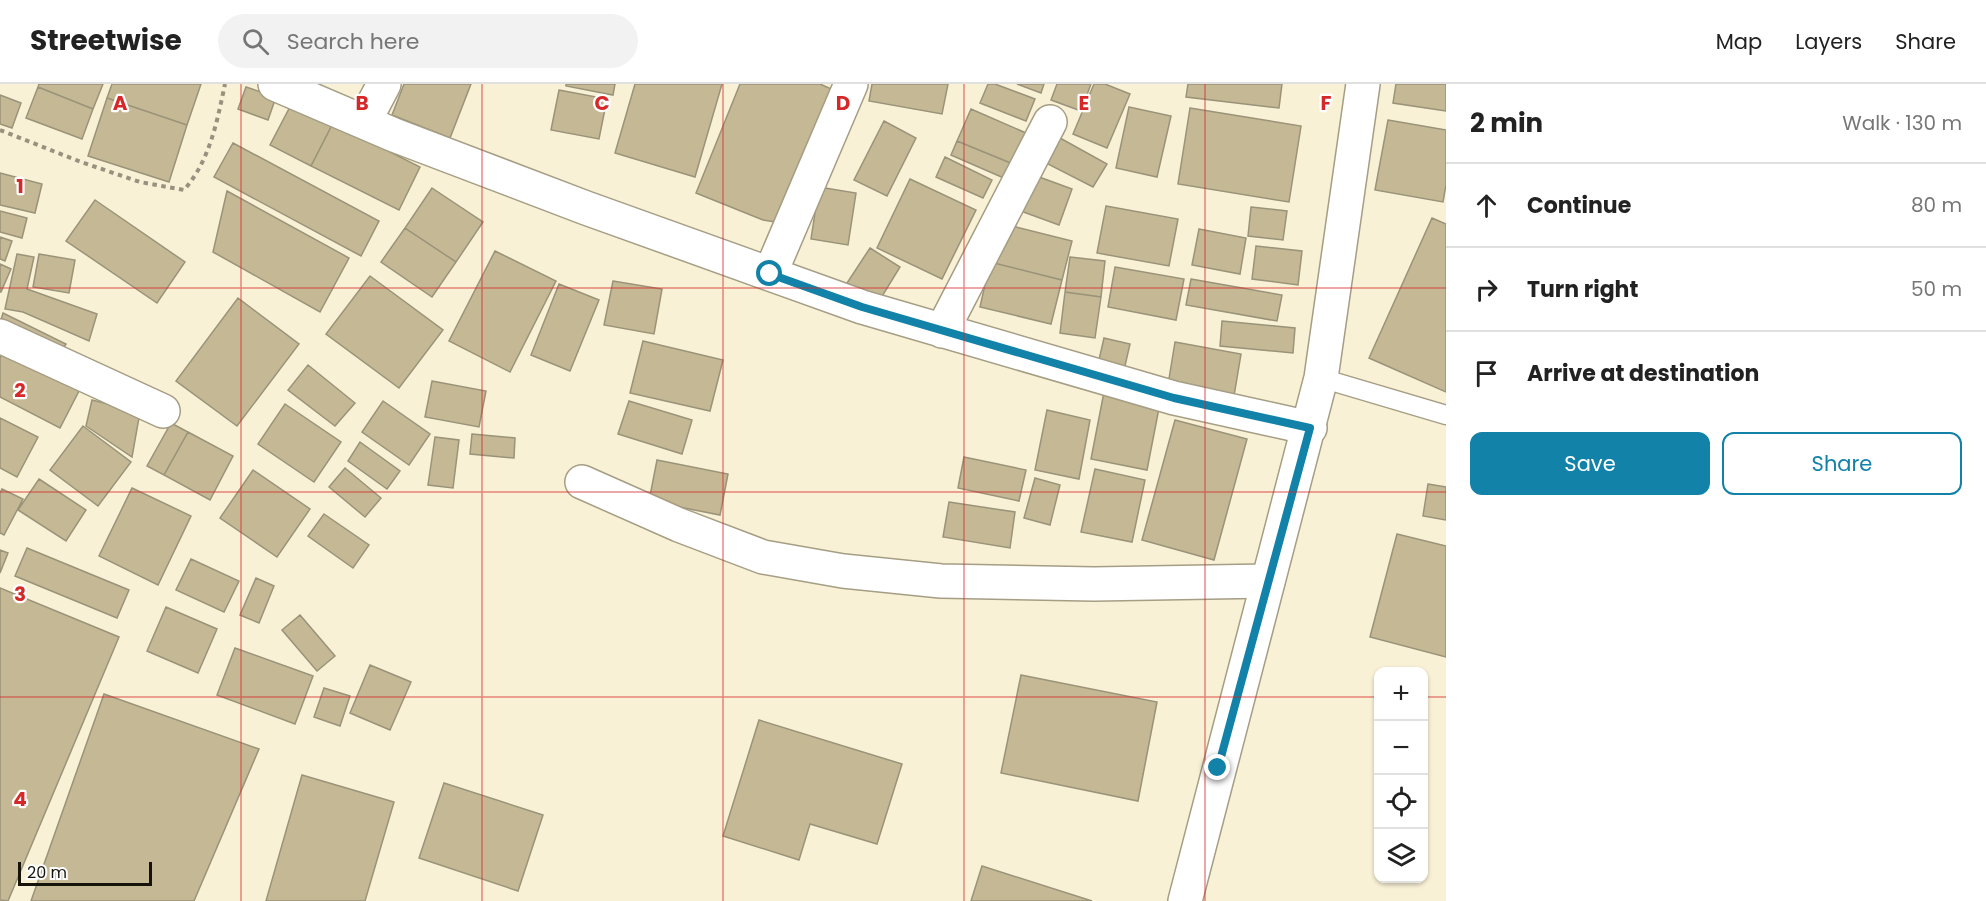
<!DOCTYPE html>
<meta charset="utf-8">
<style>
:root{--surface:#fff;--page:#f2f2f2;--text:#222;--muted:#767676;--line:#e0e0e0;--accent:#1282a9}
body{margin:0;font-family:Poppins,sans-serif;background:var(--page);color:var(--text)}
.controls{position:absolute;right:18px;bottom:18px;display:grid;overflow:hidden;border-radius:12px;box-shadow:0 2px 4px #0004}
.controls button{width:54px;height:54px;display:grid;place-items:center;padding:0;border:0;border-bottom:2px solid var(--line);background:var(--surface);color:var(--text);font:30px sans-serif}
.scale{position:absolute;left:18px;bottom:15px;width:134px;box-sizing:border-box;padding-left:6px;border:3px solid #16140a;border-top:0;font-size:16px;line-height:21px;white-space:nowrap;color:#16140a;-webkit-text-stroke:4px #fefefe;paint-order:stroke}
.stop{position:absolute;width:18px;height:18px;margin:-14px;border:4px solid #1282a9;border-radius:50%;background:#fff}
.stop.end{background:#1282a9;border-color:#fff;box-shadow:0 2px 6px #0008}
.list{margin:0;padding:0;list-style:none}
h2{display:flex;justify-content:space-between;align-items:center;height:78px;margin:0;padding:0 24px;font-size:26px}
h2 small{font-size:20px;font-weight:400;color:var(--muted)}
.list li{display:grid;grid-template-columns:39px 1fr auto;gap:18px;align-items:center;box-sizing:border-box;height:84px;padding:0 24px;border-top:2px solid var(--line)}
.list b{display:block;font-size:22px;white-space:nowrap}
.list em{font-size:20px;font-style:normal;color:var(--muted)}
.actions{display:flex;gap:12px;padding:18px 24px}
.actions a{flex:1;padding:14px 0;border:2px solid var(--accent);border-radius:12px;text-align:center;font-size:21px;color:var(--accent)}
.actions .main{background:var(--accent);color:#fff}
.icon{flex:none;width:33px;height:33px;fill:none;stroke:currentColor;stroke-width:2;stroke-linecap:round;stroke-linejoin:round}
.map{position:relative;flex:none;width:1446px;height:817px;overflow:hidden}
header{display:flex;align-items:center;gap:36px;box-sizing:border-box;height:84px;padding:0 30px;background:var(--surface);border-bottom:2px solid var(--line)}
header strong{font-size:28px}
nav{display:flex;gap:33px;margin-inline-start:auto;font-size:21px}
.search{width:420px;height:54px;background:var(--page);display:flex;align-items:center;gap:15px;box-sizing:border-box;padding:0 21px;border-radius:33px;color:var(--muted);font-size:22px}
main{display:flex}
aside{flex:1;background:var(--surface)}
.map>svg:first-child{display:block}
</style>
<header>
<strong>Streetwise</strong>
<div class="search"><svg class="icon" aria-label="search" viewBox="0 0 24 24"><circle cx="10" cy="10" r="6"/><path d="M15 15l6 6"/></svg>Search here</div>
<nav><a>Map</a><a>Layers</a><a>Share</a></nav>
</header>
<main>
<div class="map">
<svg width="1446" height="817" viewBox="0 0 1446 817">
<rect width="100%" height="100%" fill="#f9f1d6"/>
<path fill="#c4b994" stroke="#9a9379" stroke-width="1.5" d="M 39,0 L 103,0 L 93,25 L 38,3 Z
M 112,0 L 201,0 L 187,41 L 107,14 Z
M 404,0 L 471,0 L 450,54 L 392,31 Z
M 566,0 L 615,0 L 613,11 L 566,2 Z
M 635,0 L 722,0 L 695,93 L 615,69 Z
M 740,0 L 820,0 L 845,11 L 781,139 L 763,136 L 696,109 Z
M 872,0 L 948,0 L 942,30 L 869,17 Z
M 988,0 L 995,0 L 1035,15 L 1026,37 L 980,19 Z
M 1017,0 L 1044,0 L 1041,9 Z
M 1057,0 L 1091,0 L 1081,27 L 1051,16 Z
M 1094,0 L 1105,0 L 1130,10 L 1107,64 L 1073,50 Z
M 1188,0 L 1282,0 L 1279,24 L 1186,13 Z
M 1396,0 L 1446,0 L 1446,27 L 1393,19 Z
M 38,3 L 93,25 L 82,55 L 26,34 Z
M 246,3 L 276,13 L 268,36 L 238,25 Z
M 559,6 L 607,15 L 599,55 L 551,46 Z
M 0,11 L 21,19 L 12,44 L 0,40 Z
M 107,14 L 187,41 L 169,98 L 88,72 Z
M 292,19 L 333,39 L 311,82 L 270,61 Z
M 1129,23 L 1171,32 L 1157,93 L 1116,84 Z
M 1190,24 L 1301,42 L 1289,118 L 1178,100 Z
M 971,25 L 1026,49 L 1013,80 L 957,57 Z
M 1388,36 L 1446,46 L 1446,101 L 1443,118 L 1375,106 Z
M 884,37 L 916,54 L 887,112 L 854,96 Z
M 333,39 L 420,83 L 399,126 L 311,82 Z
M 1060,54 L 1107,80 L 1093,103 L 1046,79 Z
M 957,57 L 1013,80 L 1006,95 L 951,71 Z
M 233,59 L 379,137 L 361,172 L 214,93 Z
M 945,73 L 992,96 L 983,114 L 936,93 Z
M 0,89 L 42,100 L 35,129 L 0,121 Z
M 1031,90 L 1072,105 L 1059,141 L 1018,126 Z
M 910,95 L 976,126 L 942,195 L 877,164 Z
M 819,103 L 856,109 L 848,161 L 811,155 Z
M 432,104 L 483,138 L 456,178 L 405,144 Z
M 227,107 L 349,174 L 320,228 L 213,168 Z
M 95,116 L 185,178 L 157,219 L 66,157 Z
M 1106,122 L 1178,135 L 1169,182 L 1097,169 Z
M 1251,123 L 1287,127 L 1283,156 L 1248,152 Z
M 0,127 L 27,134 L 22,154 L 0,148 Z
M 1432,134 L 1446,140 L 1446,308 L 1369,274 Z
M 1000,139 L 1072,157 L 1062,196 L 990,178 Z
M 405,144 L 456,178 L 432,213 L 381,178 Z
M 1199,145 L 1246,154 L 1240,190 L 1192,181 Z
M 0,153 L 12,157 L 5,177 L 0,175 Z
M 1256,162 L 1302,167 L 1298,201 L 1252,195 Z
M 870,164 L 900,183 L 878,219 L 847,199 Z
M 495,167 L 556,197 L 510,288 L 449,257 Z
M 17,170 L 34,173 L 27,205 L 97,230 L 89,257 L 23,228 L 5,225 Z
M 39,170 L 75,176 L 69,209 L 33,203 Z
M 1070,173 L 1105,177 L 1101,213 L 1065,208 Z
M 990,178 L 1062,196 L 1051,240 L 980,223 Z
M 0,180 L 11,185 L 1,208 L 0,208 Z
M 1115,183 L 1184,195 L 1176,236 L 1108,223 Z
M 370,192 L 443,246 L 399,304 L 326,250 Z
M 1191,195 L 1282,211 L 1277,237 L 1186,221 Z
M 613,197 L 662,205 L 654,250 L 604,241 Z
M 559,200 L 599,216 L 570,287 L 531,271 Z
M 1065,208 L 1101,213 L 1095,254 L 1060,249 Z
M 238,214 L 299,260 L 237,342 L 176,297 Z
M 3,229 L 66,260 L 60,270 L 0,239 Z
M 1222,237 L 1295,244 L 1293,269 L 1220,262 Z
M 1104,254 L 1130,260 L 1124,286 L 1098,280 Z
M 643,257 L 723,276 L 710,327 L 630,309 Z
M 1175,258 L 1241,270 L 1233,318 L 1167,307 Z
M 4,266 L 80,305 L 60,344 L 0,313 L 0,274 Z
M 308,281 L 355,319 L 335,342 L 288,306 Z
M 432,297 L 486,307 L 479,343 L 425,333 Z
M 1104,308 L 1160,319 L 1147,386 L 1091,375 Z
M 92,316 L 140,328 L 132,373 L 86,342 Z
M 383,317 L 430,350 L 409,381 L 362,348 Z
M 629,317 L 692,336 L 682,370 L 618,350 Z
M 285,320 L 341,358 L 314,398 L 258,360 Z
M 1047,326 L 1090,336 L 1079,395 L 1035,386 Z
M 0,334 L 38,353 L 17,393 L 0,384 Z
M 1175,336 L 1247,355 L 1214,476 L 1142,456 Z
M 171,339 L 188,348 L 164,391 L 147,382 Z
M 83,342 L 131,378 L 98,422 L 50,386 Z
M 188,348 L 233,372 L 210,416 L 164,391 Z
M 472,350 L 515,354 L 514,374 L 470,370 Z
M 435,353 L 459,356 L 453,404 L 428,401 Z
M 360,358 L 400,387 L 387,405 L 348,377 Z
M 964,373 L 1026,386 L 1019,417 L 958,404 Z
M 657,376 L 728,390 L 720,431 L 649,417 Z
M 345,384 L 381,414 L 365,433 L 329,403 Z
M 1095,385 L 1145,396 L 1132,458 L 1081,448 Z
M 253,386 L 310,425 L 277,473 L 220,434 Z
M 1035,394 L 1060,401 L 1050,441 L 1024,434 Z
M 39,395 L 86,426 L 66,457 L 18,426 Z
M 1428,400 L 1446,403 L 1446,436 L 1423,432 Z
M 132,404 L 191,432 L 158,501 L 99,472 Z
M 2,405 L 23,415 L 4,451 L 0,449 L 0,409 Z
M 949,418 L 1015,428 L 1010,464 L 943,453 Z
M 324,430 L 369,461 L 353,484 L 308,452 Z
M 1397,450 L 1446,462 L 1446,573 L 1370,553 Z
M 27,464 L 129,506 L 117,534 L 15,492 Z
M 0,466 L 8,469 L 0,489 Z
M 191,475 L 239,497 L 224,528 L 176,506 Z
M 256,494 L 274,502 L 259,539 L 240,531 Z
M 0,504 L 119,553 L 8,817 L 0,816 Z
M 166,523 L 217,545 L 198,589 L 147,567 Z
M 300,531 L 335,572 L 317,587 L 282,546 Z
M 235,564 L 313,592 L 295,640 L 217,611 Z
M 370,581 L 411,598 L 390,646 L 350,629 Z
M 1021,591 L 1157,618 L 1138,717 L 1001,689 Z
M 324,604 L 350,612 L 340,642 L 314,633 Z
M 104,610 L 259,665 L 194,817 L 31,817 Z
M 759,636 L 902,680 L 877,760 L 810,740 L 799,776 L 723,752 Z
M 302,691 L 394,718 L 365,817 L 266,817 Z
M 444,699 L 543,731 L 518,807 L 419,774 Z
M 982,782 L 1092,817 L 971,817 Z"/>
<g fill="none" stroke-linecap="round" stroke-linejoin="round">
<defs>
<path id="service" d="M 1321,294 L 1446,331"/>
<path id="minor" d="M 275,0 L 394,51 L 586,124 L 862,223 L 1174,314 L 1310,344
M 364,38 L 384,0
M 770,190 L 851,0
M 942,247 L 1050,38
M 0,252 L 163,327
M 582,398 L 679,441 L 763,473 L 843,487 L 941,497 L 1094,500 L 1268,497"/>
<path id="tertiary" d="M 1185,817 L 1321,294 L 1363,0"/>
</defs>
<use href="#service" stroke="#a59d84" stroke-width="21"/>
<use href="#minor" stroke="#a59d84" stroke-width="36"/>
<use href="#tertiary" stroke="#a59d84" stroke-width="36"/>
<path stroke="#97917e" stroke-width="4" stroke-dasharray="4.5 4.5" stroke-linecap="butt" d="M 0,46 L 81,78 L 140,98 L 184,106 C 210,76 217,38 225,0"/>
<use href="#service" stroke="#fff" stroke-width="18"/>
<use href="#minor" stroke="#fff" stroke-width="33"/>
<use href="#tertiary" stroke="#fff" stroke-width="33"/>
</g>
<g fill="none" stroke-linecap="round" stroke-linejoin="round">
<path stroke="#1282a9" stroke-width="8" d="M 770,190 L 862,223 L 1174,314 L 1310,344 L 1218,684"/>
</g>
<path fill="none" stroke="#d62828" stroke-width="1.5" stroke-opacity="0.55" d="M 241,0 L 241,817M 482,0 L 482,817M 723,0 L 723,817M 964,0 L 964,817M 1205,0 L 1205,817M 0,204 L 1446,204M 0,408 L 1446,408M 0,613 L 1378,613M 1424,613 L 1446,613"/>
<g font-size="20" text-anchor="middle" font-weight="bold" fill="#d62828" stroke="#fefefe" stroke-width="4.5" stroke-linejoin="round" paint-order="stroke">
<text x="120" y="26">A</text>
<text x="362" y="26">B</text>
<text x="602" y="26">C</text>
<text x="843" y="26">D</text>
<text x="1084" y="26">E</text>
<text x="1326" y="26">F</text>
<text x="20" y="109">1</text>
<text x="20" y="313">2</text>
<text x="20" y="517">3</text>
<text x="20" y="722">4</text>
</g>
</svg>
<div class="controls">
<button>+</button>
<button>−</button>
<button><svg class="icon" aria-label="locate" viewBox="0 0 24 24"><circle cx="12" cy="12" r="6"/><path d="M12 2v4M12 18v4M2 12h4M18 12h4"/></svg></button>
<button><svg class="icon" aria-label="layers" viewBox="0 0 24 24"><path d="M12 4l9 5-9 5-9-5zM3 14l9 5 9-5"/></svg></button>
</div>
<div class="scale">20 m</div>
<div class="stop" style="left:770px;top:190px"></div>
<div class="stop end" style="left:1218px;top:684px"></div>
</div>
<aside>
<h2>2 min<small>Walk · 130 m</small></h2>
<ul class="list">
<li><svg class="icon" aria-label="ahead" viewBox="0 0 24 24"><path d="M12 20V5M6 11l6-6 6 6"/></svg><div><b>Continue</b></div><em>80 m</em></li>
<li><svg class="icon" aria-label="right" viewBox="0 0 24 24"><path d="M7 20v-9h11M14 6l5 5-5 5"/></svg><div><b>Turn right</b></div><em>50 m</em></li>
<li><svg class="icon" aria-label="arrive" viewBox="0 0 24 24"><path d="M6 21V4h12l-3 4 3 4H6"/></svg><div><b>Arrive at destination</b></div></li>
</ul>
<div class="actions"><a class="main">Save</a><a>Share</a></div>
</aside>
</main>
